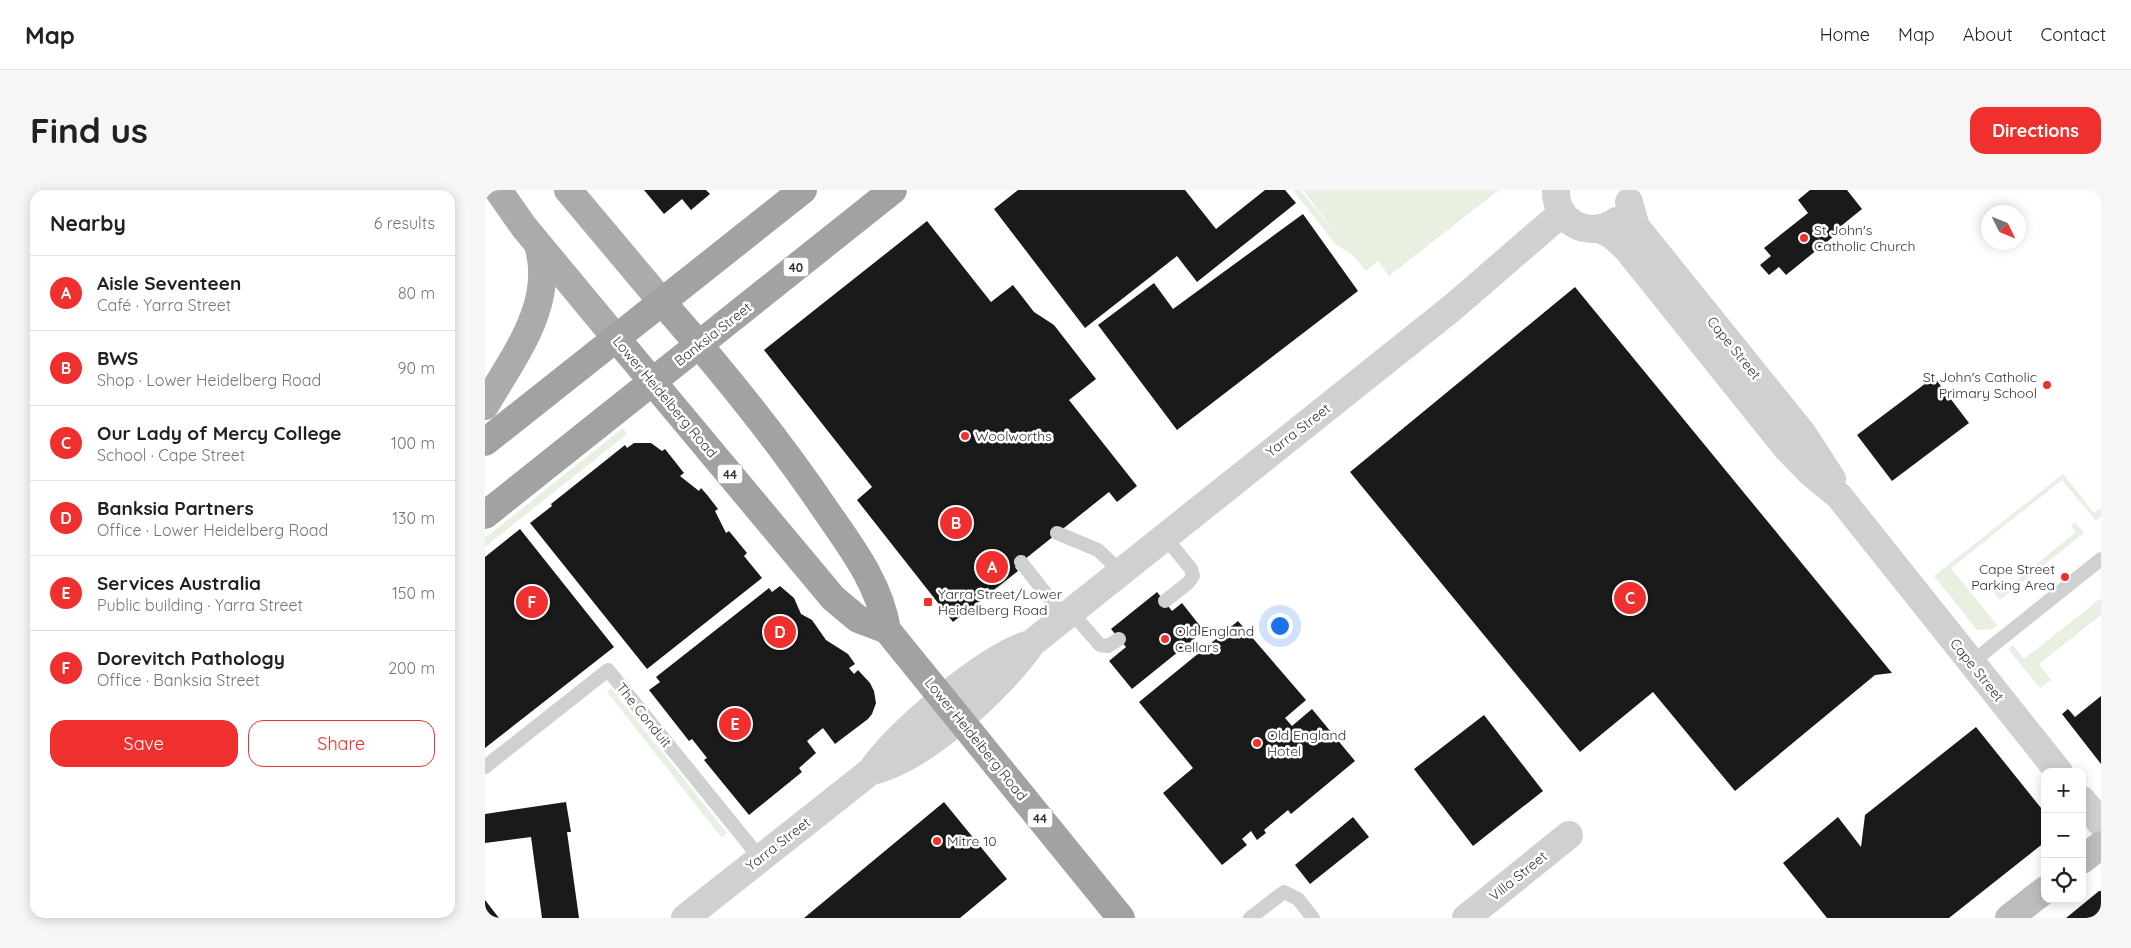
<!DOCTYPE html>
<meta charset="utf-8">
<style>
:root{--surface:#fff;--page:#f6f6f6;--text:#202124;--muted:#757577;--line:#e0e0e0;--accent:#f0302e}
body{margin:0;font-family:Quicksand,sans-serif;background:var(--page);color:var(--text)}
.controls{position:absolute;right:15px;bottom:15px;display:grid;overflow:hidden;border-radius:10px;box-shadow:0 2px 12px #0003}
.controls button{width:45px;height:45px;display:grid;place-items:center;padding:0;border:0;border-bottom:1px solid var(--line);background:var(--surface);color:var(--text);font:25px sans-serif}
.compass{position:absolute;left:1496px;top:15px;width:45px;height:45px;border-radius:50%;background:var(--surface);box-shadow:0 2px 12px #0003;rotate:133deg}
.you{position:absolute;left:794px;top:435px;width:18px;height:18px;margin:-12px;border:4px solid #fff;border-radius:50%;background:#1a73e8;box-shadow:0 0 0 8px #1a73e833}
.badge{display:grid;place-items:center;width:32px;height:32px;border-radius:50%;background:var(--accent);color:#fff;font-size:16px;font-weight:700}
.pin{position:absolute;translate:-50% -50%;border:2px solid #fff;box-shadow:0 1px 5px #0006}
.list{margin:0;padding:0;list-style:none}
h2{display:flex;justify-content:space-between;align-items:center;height:65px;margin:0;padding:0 20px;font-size:21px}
h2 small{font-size:16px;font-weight:400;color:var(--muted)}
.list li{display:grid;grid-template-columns:32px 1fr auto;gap:15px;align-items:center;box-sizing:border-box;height:75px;padding:0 20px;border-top:1px solid var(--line)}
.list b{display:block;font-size:19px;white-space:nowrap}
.list p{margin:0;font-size:16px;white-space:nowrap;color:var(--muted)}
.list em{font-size:16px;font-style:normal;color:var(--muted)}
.actions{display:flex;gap:10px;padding:15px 20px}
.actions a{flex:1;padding:11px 0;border:1px solid var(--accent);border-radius:15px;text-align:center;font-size:18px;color:var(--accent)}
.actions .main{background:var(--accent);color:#fff}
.icon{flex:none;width:28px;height:28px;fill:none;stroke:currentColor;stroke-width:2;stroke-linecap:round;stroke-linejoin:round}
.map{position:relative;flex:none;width:1616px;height:728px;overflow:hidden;border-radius:15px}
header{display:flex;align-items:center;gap:30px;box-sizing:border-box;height:70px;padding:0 25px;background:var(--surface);border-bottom:1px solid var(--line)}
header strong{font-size:24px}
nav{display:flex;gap:28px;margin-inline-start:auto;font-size:18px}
.intro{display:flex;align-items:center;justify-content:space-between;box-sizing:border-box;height:120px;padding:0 30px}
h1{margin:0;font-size:35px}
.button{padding:12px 22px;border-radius:15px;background:var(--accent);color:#fff;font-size:18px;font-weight:700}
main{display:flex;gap:30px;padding:0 30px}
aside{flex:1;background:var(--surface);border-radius:15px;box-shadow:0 2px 12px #0003}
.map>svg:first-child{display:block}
</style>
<header>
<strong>Map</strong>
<nav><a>Home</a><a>Map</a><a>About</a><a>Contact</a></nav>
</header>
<div class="intro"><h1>Find us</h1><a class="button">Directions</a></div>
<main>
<aside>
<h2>Nearby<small>6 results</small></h2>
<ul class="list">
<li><span class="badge">A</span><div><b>Aisle Seventeen</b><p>Café · Yarra Street</p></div><em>80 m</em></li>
<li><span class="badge">B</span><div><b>BWS</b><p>Shop · Lower Heidelberg Road</p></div><em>90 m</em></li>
<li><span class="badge">C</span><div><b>Our Lady of Mercy College</b><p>School · Cape Street</p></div><em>100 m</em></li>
<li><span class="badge">D</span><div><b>Banksia Partners</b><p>Office · Lower Heidelberg Road</p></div><em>130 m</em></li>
<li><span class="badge">E</span><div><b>Services Australia</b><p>Public building · Yarra Street</p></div><em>150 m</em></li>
<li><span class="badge">F</span><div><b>Dorevitch Pathology</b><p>Office · Banksia Street</p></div><em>200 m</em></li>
</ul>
<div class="actions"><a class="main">Save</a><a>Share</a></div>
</aside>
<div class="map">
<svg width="1616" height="728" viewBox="0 0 1616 728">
<rect width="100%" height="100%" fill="#fff"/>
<path fill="#e7f0e1" d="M 808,0 L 815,0 L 853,47 L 818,0 L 1014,0 L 904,86 L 893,71 L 881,81 L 868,65 L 851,55 Z
M 138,238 L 142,244 L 0,357 L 0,348 Z
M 1578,284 L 1609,323 L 1616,318 L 1616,326 L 1611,331 L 1577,290 L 1466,378 L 1512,435 L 1508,439 L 1492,440 L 1449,386 Z
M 1590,332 L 1599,343 L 1515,410 L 1506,400 L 1510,396 L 1515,403 L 1591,342 L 1586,336 Z
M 1616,408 L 1616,425 L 1554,474 L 1566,490 L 1555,498 L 1523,459 L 1528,455 L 1539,469 Z
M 126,498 L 242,643 L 236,647 L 122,502 Z"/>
<path fill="#1a1a1a" d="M 159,0 L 221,0 L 225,4 L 206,20 L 197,9 L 179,24 Z
M 533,0 L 700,0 L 731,39 L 780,0 L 800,0 L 811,13 L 712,92 L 692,66 L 600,138 L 509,19 Z
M 1325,0 L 1362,0 L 1377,19 L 1356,36 L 1359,38 L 1301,85 L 1294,77 L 1284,85 L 1275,75 L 1286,66 L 1279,58 L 1323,23 L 1313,10 Z
M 818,24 L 873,101 L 692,240 L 613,135 L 669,93 L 688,119 Z
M 442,31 L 506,112 L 528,95 L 549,122 L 569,135 L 611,189 L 584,210 L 652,296 L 632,312 L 624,302 L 530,377 L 533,381 L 468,432 L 372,310 L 387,297 L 279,160 Z
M 1090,97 L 1407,483 L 1390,485 L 1250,601 L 1168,502 L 1095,562 L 865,282 Z
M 1449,187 L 1484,233 L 1407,291 L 1372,245 Z
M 149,253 L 166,253 L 177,261 L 180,259 L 199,283 L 195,286 L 214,301 L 216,298 L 223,306 L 233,319 L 230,321 L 241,343 L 244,341 L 262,363 L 259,366 L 277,388 L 162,479 L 45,333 L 67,316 L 66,314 L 140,255 L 142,258 Z
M 35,339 L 129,457 L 0,558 L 0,367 Z
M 295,396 L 309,408 L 316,424 L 327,430 L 341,450 L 363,464 L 370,474 L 364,478 L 369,484 L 373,480 L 385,493 L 389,501 L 391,513 L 387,524 L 383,529 L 350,554 L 338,538 L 322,551 L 331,563 L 314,578 L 317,582 L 264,625 L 219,570 L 222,568 L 207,549 L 204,551 L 164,500 L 175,492 L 171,487 L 284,398 L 287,402 Z
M 672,402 L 687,421 L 697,413 L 719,441 L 647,499 L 624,471 L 641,457 L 626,439 Z
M 753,431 L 821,510 L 800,528 L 807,536 L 827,519 L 870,571 L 806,624 L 803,620 L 779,640 L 781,643 L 772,650 L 766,641 L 757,649 L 762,655 L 737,675 L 678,603 L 708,578 L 654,512 Z
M 1616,506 L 1616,574 L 1577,524 L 1583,519 L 1590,527 Z
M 999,525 L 1058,601 L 988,656 L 929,579 Z
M 1491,537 L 1560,623 L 1560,652 L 1464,728 L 1342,728 L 1298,673 L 1353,627 L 1376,657 L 1380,625 Z
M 81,612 L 86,642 L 82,642 L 94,728 L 57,728 L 46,647 L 0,653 L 0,624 Z
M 459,612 L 522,689 L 475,728 L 319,728 Z
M 868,627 L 884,647 L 825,694 L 810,675 Z
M 1614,701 L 1616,701 L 1616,728 L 1581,728 Z
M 0,710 L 14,728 L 0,728 Z"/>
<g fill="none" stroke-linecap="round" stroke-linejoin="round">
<path stroke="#d0d0d0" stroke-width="14" d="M 572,343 L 613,360 L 636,382
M 536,372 L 579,427
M 680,411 L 703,393 L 708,386 L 706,379 L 680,347
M 586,422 L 615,455 L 623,456 L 634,449
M 1486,473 L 1616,369
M 0,577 L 123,480 L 275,668
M 765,728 L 799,702 L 813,709 L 828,728"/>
<path stroke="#d0d0d0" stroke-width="28" d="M 386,581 C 437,571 518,496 547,453 L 967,118 L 1077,23
M 200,728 L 386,581 C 411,543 502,466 545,454
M 981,728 L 1084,645"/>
<path stroke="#d0d0d0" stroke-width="28" d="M 1071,0 C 1070,33 1105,50 1131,31
M 1144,12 L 1151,37 L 1318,244 L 1347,289
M 1115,39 L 1127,45 L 1142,59 L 1300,256 L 1326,283 L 1354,306 L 1574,582
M 1597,610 L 1616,633"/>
<path stroke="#bdbdbd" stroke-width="28" d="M 1597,670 L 1616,655
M 1524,728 L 1560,700"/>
<path stroke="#ababab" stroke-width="28" d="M 13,0 L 39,37 L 131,148
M 83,0 L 177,112
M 0,216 C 28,167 71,114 53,55"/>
<path stroke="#a2a2a2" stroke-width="28" d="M 177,112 C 236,179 292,248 342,322 C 367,358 395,395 402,440 L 636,728
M 131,148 L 348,408 L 373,429 L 402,440
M 0,252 L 318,0
M 0,325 L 408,0"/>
</g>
<g fill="#f0302e" stroke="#fff" stroke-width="2">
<circle cx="1319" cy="48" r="5"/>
<circle cx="1562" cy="195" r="5"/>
<circle cx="480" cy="246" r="5"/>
<circle cx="1580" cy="387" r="5"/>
<rect x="438" y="407" width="10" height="10" rx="2.5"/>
<circle cx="680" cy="449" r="5"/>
<circle cx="772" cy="553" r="5"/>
<circle cx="452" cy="651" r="5"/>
</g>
<g text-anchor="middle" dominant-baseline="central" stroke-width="5" stroke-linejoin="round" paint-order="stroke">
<g fill="#fff" stroke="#707070" stroke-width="1">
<rect x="298.5" y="67.5" width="25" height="19" rx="4"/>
<rect x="232.5" y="274.5" width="25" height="19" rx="4"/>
<rect x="542.5" y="618.5" width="25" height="19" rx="4"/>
</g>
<g font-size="12" font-weight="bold" fill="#333">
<text x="311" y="77">40</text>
<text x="245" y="284">44</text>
<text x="555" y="628">44</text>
</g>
<g font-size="14" fill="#333" stroke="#fff" text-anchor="start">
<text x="1329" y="40">St John's<tspan x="1329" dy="16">Catholic Church</tspan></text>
<text x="1552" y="187" text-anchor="end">St John's Catholic<tspan x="1552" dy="16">Primary School</tspan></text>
<text x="490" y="246">Woolworths</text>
<text x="1570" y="379" text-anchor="end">Cape Street<tspan x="1570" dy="16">Parking Area</tspan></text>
<text x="453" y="404">Yarra Street/Lower<tspan x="453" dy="16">Heidelberg Road</tspan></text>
<text x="690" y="441">Old England<tspan x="690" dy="16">Cellars</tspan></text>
<text x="782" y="545">Old England<tspan x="782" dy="16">Hotel</tspan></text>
<text x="462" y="651">Mitre 10</text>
</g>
<g font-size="14" fill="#333" stroke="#fff">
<text transform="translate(228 144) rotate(-38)">Banksia Street</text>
<text transform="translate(1249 158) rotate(51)">Cape Street</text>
<text transform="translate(180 207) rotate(50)">Lower Heidelberg Road</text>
<text transform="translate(813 240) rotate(-38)">Yarra Street</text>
<text transform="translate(1492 480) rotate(51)">Cape Street</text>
<text transform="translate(159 525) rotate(51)">The Conduit</text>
<text transform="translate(491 549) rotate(51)">Lower Heidelberg Road</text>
<text transform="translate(293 654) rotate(-38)">Yarra Street</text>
<text transform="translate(1033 686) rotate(-39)">Villa Street</text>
</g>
</g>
</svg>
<div class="controls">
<button>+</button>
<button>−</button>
<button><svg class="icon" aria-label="locate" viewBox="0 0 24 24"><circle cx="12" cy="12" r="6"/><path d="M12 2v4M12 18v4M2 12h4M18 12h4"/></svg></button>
</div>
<svg class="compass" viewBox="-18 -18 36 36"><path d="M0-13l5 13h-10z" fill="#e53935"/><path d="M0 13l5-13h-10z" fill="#757577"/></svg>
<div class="you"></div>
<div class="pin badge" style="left:507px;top:377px">A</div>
<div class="pin badge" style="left:471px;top:333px">B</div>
<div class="pin badge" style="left:1145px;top:408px">C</div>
<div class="pin badge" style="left:295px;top:442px">D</div>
<div class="pin badge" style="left:250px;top:534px">E</div>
<div class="pin badge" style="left:47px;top:412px">F</div>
</div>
</main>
